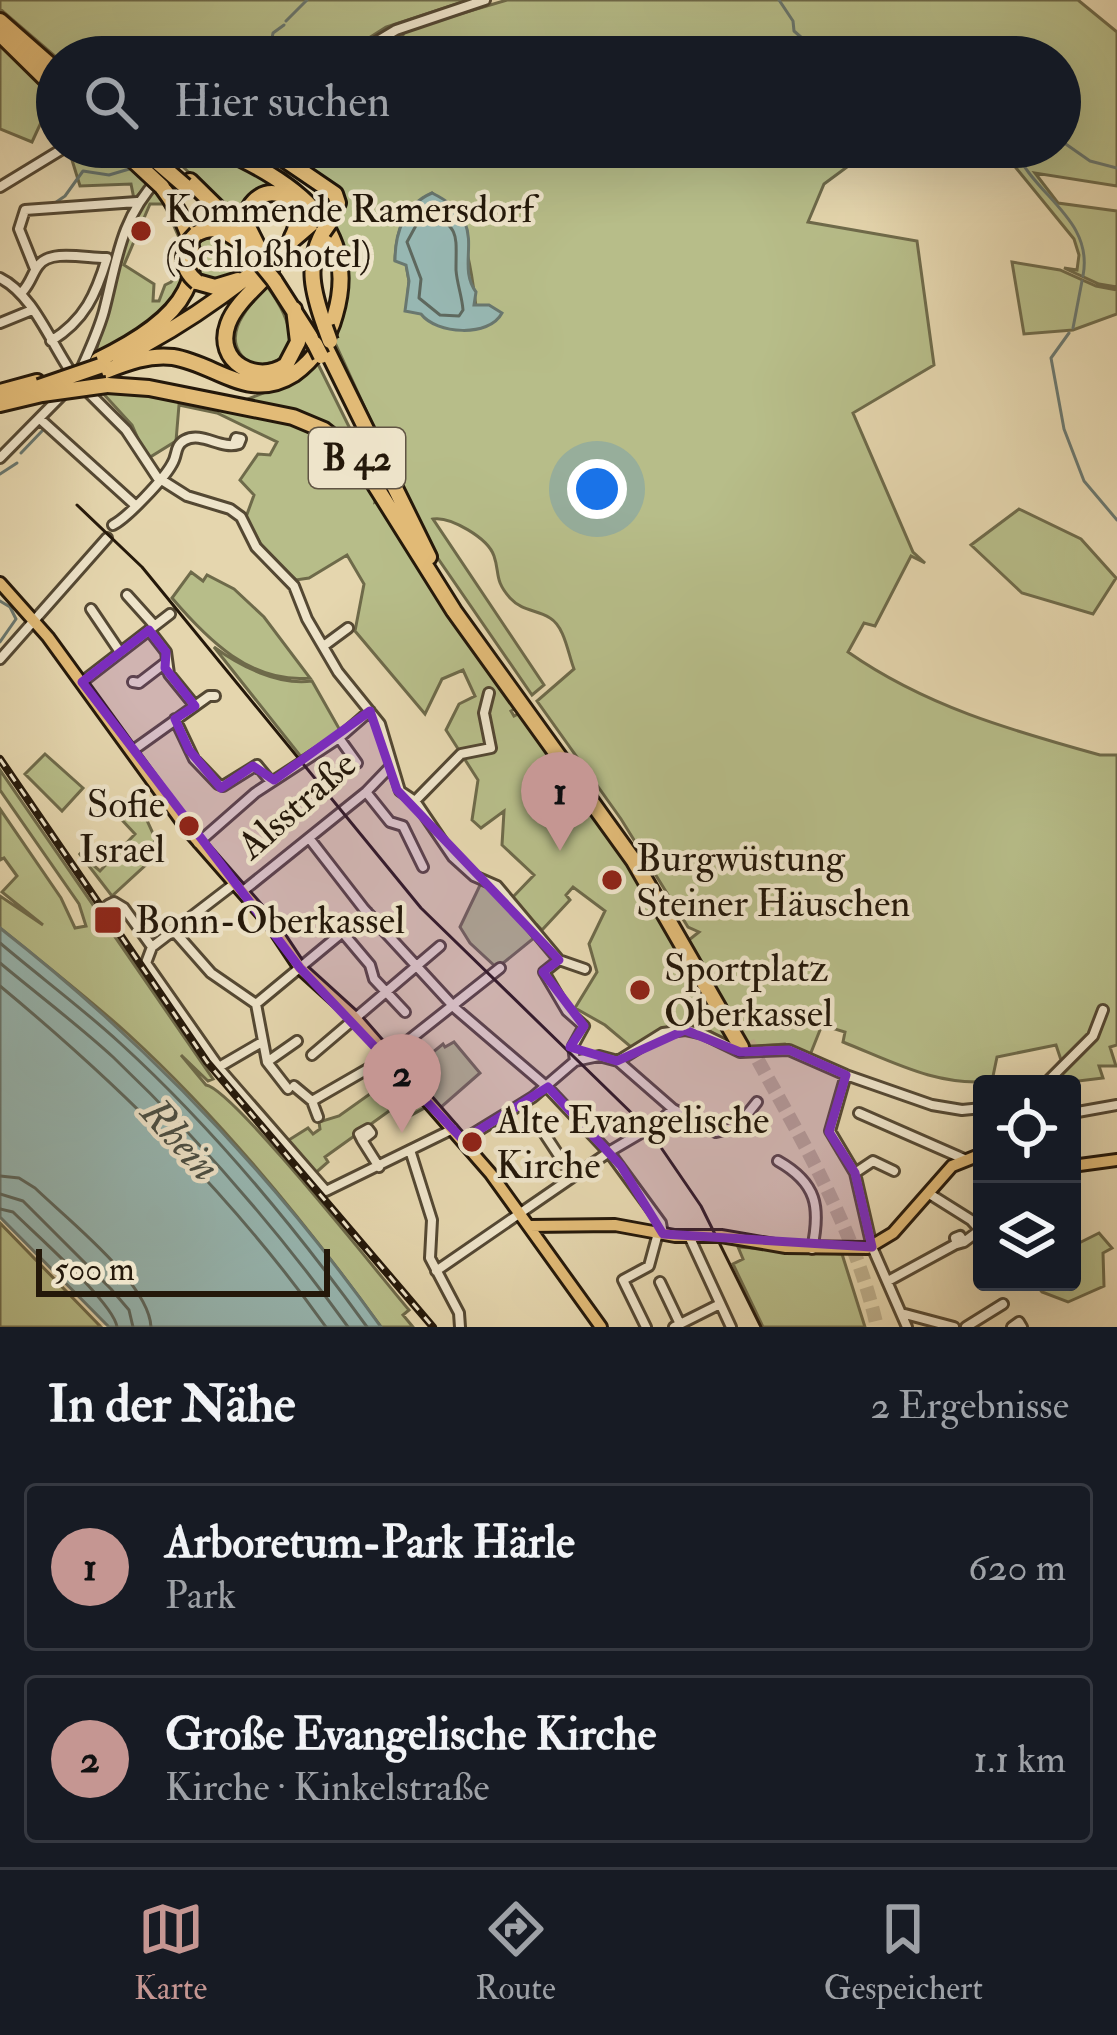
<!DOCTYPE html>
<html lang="de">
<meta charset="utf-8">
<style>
:root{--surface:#171b24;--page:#20242c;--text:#f1f3f6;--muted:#9ea1a6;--line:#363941;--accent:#c59692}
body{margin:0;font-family:"IM FELL Double Pica",serif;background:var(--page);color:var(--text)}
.controls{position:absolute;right:36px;bottom:36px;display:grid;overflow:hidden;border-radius:12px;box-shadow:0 12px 48px #0002}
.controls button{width:108px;height:108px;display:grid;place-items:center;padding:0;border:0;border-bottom:3px solid var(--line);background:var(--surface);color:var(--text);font:60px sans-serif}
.scale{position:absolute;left:36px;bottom:30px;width:294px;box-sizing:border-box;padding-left:12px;border:6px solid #24180a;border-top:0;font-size:33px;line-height:42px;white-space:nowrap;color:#24180a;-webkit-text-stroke:9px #eee4ca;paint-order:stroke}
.you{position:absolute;left:597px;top:489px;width:42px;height:42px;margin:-30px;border:9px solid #fff;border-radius:50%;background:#1a73e8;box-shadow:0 0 0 18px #1a73e833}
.badge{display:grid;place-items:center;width:78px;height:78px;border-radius:50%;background:var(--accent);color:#111;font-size:39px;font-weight:700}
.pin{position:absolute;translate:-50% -99px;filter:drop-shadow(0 3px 6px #0008)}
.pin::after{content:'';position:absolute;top:63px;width:42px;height:36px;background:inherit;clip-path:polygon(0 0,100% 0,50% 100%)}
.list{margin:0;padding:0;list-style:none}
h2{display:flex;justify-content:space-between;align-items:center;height:156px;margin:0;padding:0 48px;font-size:51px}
h2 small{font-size:39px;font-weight:400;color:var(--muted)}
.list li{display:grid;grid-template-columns:78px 1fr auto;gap:36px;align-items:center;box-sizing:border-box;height:168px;margin:0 24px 24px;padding:0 24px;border:3px solid var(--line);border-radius:12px}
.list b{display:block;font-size:45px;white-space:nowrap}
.list p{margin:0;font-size:39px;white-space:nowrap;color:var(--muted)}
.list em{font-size:39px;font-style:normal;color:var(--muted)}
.icon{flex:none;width:66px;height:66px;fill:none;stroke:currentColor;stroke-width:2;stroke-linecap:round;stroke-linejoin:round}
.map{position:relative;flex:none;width:1117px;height:1327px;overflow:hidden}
.search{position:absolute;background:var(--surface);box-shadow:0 12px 48px #0002;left:36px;right:36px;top:36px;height:132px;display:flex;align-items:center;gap:30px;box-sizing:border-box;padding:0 42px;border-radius:66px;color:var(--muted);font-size:45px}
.sheet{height:540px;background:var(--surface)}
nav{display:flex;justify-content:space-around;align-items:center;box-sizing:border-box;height:168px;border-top:3px solid var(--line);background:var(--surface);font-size:33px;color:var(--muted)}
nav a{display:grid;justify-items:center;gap:6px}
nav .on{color:var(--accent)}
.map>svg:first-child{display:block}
</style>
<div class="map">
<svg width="1117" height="1327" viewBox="0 0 1117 1327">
<rect width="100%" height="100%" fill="#e5d6ae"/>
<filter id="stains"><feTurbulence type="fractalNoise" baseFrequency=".00167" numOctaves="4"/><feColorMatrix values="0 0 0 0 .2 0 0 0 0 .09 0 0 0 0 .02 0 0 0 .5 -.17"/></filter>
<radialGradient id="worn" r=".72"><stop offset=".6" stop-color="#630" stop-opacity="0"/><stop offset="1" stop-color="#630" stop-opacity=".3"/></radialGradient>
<path fill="#b7bd89" stroke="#6e6a4a" stroke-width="3" fill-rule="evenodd" d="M 0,0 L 469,0 L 386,27 L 339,57 L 57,58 L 0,9 Z
M 507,0 L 1078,0 L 1117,32 L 1117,186 L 1035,173 L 1058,203 L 1117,211 L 1117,287 L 1099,284 L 1064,268 L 1077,270 L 1079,255 L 1074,239 L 999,147 L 1060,147 L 1060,57 L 357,57 L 397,33 L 377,45 L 381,54 L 399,45 L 405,30 Z
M 0,43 L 57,98 L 57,110 L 55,108 L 44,116 L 32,142 L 0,129 Z
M 68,147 L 187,147 L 134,199 L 131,184 L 80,186 Z
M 271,147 L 874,147 L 824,184 L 808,222 L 917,241 L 934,365 L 853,413 L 913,552 L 925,563 L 911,556 L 875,626 L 864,623 L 848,652 C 925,706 1010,730 1100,755 L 1117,755 L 1117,1045 L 1110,1047 L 1116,1066 L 1099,1066 L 1103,1078 L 1054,1084 L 1046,1078 L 1061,1060 L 1056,1045 L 997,1057 L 992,1081 C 938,1087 893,1062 843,1042 L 845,1032 L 822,1025 L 810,1055 L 785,1044 L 735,1048 L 711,1032 L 688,1026 L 660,1030 L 631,1047 L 605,1025 L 575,1008 L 597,972 L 589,944 L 605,911 L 573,887 L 566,895 L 570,900 L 542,930 L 537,925 L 532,929 L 510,900 L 534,875 L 502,845 L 504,811 L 481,828 L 472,820 L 478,780 L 446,730 L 459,704 L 475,696 L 463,670 L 442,679 L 425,714 L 355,631 L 364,584 L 347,555 L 309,578 L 296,580 L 266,554 L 246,517 L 254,495 L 240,480 L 258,454 L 270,455 L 277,442 L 217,413 L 179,405 L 176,441 L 147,459 L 132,425 L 99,389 L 112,388 L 310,426 L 346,452 L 376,497 L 375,502 L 380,500 L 518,707 L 511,711 L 514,716 L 522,712 L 623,852 L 680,947 L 699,932 L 688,927 L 621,819 L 537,701 L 574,669 C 568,654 565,627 550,618 C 536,609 523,612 510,598 C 494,580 500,573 494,556 C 488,538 450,516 433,519 L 544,685 L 532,695 L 426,541 L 335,343 L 344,301 L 333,228 L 343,207 ZM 432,193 C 467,223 471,267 476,307 L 407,303 L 409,281 L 406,264 L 395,260 C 396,231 404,206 432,193 Z
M 198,148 C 241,152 276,184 309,209 L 303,213 C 278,181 255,179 238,218 L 182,166 Z
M 157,188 L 185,238 L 181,242 L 164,204 L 150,204 L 124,265 L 154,284 L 153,301 L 159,301 L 165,285 L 171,282 L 181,268 L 187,281 L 165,315 L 95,356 L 127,230 L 143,201 Z
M 204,236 L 228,241 L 249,260 L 248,266 L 216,283 L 198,275 L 196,246 Z
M 1012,262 L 1060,270 L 1096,286 L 1117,290 L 1117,314 L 1073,330 L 1024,334 Z
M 267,286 C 289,316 311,365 252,365 C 216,340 246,309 267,286 Z
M 318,364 L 364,457 L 339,434 L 243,401 L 292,382 Z
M 1019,509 L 1081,539 L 1116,578 L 1093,614 L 1022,593 L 971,545 Z
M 191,572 L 203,581 L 207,575 L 234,589 L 264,617 L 310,678 C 251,684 207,639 172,598 Z
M 214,647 C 240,666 279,686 312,681 L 341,732 L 302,758 Z
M 45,754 L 83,788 L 62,811 L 25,774 Z
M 0,770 L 213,1079 L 208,1081 L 181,1055 L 206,1085 C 233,1089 380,1276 409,1310 L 403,1315 L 413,1327 L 381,1327 C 306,1223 223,1121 128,1034 C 87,997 43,963 0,928 L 0,896 L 43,925 L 2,892 L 17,876 L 4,858 L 0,860 L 0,809 L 61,898 L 75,928 L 86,926 L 79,904 L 0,790 Z
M 139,788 L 144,795 L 139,799 L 146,807 L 145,816 L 156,840 L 146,851 L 150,861 L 112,896 L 79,853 L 100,871 L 135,834 L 122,820 L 130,815 L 134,804 L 130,793 Z
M 482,881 L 497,888 L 534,938 L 497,968 L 470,943 L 460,927 Z
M 454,1042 L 480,1073 L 439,1109 L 422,1091 L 433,1084 L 421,1070 L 416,1073 L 412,1069 L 443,1044 L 445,1047 Z
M 391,1079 L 397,1085 L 404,1080 L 428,1106 L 406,1118 L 396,1106 L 325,1157 L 328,1162 L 312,1176 L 284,1143 L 308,1128 L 313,1134 L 320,1129 L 319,1122 L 339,1116 Z
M 0,1223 L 101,1327 L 0,1327 Z
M 1099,1233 L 1112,1248 L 1103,1253 L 1104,1286 L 1068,1302 L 1042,1292 L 1034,1282 L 1072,1282 L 1072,1240 L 1077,1244 Z
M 738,1247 L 842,1254 L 865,1327 L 763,1327 L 733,1264 L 743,1259 Z"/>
<path fill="#97b7b2" stroke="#69776f" stroke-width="3" d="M 432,193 C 494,223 453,261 476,292 L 474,305 L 489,305 L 502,313 C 489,338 436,334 421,314 L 405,311 L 409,281 L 406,265 L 395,261 C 395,233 404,205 432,193 Z
M 0,928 C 147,1043 273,1176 381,1327 L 109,1327 L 0,1217 Z"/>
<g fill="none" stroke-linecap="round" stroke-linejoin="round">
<path stroke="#5e685e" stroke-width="3" d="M 425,209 L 432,209 C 460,233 456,233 456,270 C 457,284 462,296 463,310 L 459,316 L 440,315 L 419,298 L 421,279 L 407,242 Z
M 0,943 C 40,977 82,1008 120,1043 C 212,1127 294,1226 367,1327
M 0,963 C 37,994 77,1024 113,1057 C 199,1139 278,1230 348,1327
M 0,986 C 124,1089 232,1196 326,1327
M 0,1176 L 19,1178 L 35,1188 C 67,1219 149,1283 151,1327
M 0,1194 L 23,1201 L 111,1289 L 129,1310 L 133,1327
M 0,1209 L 13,1212 C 34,1233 114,1303 117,1327"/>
<path stroke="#69776f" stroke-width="3" d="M 779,0 L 793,21 L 794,31 L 802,38
M 286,21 L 307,0
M 812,43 L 840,57
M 254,57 L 270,49 L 273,33 L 284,25
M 1060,140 L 1090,161 L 1117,168
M 1014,147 C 1033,196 1094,218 1083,276
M 52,205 L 65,196 L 83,171 L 109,175 L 136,167
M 1073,328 L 1082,281
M 1069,333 L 1051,358 L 1064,429 L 1084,481 L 1117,520
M 21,453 L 43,430
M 0,474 L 17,463
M 0,601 L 10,607 L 16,619 L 0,642"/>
<path stroke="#beb08d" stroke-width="14" stroke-dasharray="14 7" stroke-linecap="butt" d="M 748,1042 C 798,1134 854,1224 877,1327"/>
<defs>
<path id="minor" d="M 351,57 L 396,30 L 485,0
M 168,169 L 195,147
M 0,187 L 64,148
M 35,269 L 19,229 L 25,210 L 137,202
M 0,278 C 33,294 51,344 73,375
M 23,291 C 31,282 32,274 38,266 C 50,248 89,259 107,258 C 96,294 85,320 51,341
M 0,323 L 32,310
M 79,374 C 88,353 98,333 104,311 C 117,261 120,219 158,179
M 87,391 L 126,430 L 157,477 L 187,496 L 230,509 L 241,517 L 256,547 L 294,586 L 307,619 L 338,672 L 380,724 L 400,791 L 415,801 L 453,857 L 474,876 L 497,886 L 559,960 L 544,972 L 567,1011 L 584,1026 L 573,1046 L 575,1061
M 40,419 L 135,505
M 0,458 L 66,391
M 113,525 C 127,518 164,479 172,464 C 178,455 174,446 185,440 C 202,431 221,450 239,444 L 241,439 L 236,438 L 234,444
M 127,595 L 154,625
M 91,609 L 120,652
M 149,630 L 166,652 L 169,674 L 195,706
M 325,645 L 348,628
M 0,659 L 107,538
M 82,682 L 170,614
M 133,682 L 139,683 L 165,663
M 175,719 L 194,759 L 218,784 L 223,786 L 257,765 L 271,782
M 339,738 L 357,763
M 132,751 L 209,696 L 215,696
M 366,792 L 390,822 L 403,826 L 423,867
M 415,801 L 461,754 L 491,748 L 484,713 L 489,693
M 309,838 L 364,909 L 456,1009 L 546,1086 L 612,1156 L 661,1223 L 663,1234
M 198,843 L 255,793 L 339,738 L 370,711
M 234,884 L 152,947 L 146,963 L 223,1073 L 326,1191 L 453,1129
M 243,891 L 366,792 L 392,765
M 108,905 L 114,902 L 124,908 L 152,947
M 174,931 L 211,973 L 256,1004 L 267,1062 L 288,1089
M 343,933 L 370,965 L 374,979 L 405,1012
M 559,960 L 585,969
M 256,1004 L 367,912
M 312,1055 L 440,946
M 575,1061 L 599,1056 L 618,1061 L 673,1109 L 716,1132 L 737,1127 L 757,1102
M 618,1061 L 663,1033 L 685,1030 L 703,1034 L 740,1052 L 789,1050 L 846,1075 L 932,1105 L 962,1110 L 982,1108
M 267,1062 L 297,1041
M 219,1067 L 262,1042
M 846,1075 L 830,1131 L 855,1173 L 872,1247 L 907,1327
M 1045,1084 L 1093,1036 L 1103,1010
M 294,1086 L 312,1101 L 318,1117
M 312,1101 L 385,1059 L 500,968
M 859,1113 L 964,1159
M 1072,1113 L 1117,1105
M 540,1127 L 573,1177
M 362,1140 L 359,1134 L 368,1129 L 371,1133 L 362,1140 L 379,1167
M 463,1140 L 533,1097 L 575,1061
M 410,1150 L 432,1220 L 430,1258 L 459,1313 L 460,1327
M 778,1161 C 817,1183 821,1207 812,1249
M 855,1173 L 873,1161 L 894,1171
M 928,1193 L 971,1220 L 980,1230 L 964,1242
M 689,1236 L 731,1327
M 960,1236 L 964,1242 L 957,1244 L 955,1238 Z
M 436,1271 L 612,1150 L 658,1123 L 673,1109
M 888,1281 L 956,1244
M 660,1282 L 680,1324
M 905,1314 L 954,1327
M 646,1327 L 623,1280 L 649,1266 L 658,1233
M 674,1327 L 720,1304
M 966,1327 L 1003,1304
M 1012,1327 L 1019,1322 L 1022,1327"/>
<path id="major" d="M 0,583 L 48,637 L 188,830 L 272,926 L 300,968 L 355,1018 L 491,1174 L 601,1327
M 1072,1166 L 1117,1160
M 529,1226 L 615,1225 L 675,1236 L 721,1236 L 786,1247 L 868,1248 L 893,1233 L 952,1166 L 982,1154"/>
<path id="highway" d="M 0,21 L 57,71
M 0,34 L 57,90
M 266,147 L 335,194 L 338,203
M 190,181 L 246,236
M 323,232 C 305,265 313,293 325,327
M 196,234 C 218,222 231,235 249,249
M 261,253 L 245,221 C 253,173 315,193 292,237
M 271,271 C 257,287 235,304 228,324 C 214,362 257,385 286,365 L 298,342 L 294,309
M 274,280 L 315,344
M 197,282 L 215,287 L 238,280
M 326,348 L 429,557
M 119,358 C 193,322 254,274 316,220
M 98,360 C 180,320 227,274 162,187
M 103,372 C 126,363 148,354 173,357 C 217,364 248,403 294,374 C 314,360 329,338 335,315 C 362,223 287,178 216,147
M 107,385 L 149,388 L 293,417 L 324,430 L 348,449 L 370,477 L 454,611 L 634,861 L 741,1047
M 0,392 L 37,382
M 0,404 L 42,394"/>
</defs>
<use href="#minor" stroke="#544833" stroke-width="14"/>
<use href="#major" stroke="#24180a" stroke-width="16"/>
<use href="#highway" stroke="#24180a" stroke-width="20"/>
<use href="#minor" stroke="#eee4ca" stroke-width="8"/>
<use href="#major" stroke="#e2bb77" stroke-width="10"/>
<use href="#highway" stroke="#e2bb77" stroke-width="14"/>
<path stroke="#24180a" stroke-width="3" d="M 77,505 L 142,567 L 421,908 L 649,1130 L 701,1206 L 761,1327"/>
<defs>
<path id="rail" d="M 0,759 L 207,1062 L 433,1327"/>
</defs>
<use href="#rail" stroke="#24180a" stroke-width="8"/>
<use href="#rail" stroke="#eee4ca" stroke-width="3" stroke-dasharray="9" stroke-linecap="butt"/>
<defs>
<path id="highway-bridge" d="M 119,147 L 162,187
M 140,147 L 185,186
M 316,220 L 324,213
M 323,232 L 330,222
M 196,234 C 180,249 180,268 197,282
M 256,258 L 274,280
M 325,327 L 330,341
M 315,344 L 321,356
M 39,387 L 100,366
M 42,394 L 107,385"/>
</defs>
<use href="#highway-bridge" stroke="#24180a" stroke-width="20" stroke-linecap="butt"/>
<use href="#highway-bridge" stroke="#e2bb77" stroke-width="14"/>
</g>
<path fill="#7b2cbf" fill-opacity="0.2" stroke="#7b2cbf" stroke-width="9" stroke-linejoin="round" d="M 149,630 L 166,652 L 165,668 L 195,706 L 175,719 L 189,750 L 221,788 L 253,766 L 274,780 L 370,711 L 397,790 L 559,960 L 543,972 L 584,1026 L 570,1047 L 617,1061 L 685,1030 L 740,1052 L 789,1050 L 846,1075 L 829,1132 L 855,1173 L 872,1247 L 663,1234 L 621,1166 L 548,1087 L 463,1140 L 300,968 L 82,682 Z"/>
<g fill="#8f2418" stroke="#eee4ca" stroke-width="4.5">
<circle cx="141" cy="231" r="12"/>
<circle cx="189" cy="826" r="12"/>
<circle cx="612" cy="880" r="12"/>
<rect x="93" y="905" width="30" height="30" rx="6"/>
<circle cx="640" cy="990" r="12"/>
<circle cx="472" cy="1142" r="12"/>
</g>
<g text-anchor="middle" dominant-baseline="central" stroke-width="9" stroke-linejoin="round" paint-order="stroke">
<rect fill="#eee4ca" stroke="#615544" stroke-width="3" x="309" y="428" width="96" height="60" rx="9"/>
<g font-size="36" font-weight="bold" fill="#24180a">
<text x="357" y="458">B 42</text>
</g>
<g font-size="39" fill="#24180a" stroke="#eee4ca" text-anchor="start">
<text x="165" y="209">Kommende Ramersdorf<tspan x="165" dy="45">(Schloßhotel)</tspan></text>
<text x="165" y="804" text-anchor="end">Sofie<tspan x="165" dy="45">Israel</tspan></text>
<text x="636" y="858">Burgwüstung<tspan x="636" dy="45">Steiner Häuschen</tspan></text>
<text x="135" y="920">Bonn-Oberkassel</text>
<text x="664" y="968">Sportplatz<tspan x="664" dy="45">Oberkassel</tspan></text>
<text x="496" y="1120">Alte Evangelische<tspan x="496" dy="45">Kirche</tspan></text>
</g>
<g font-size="39" fill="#24180a" stroke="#eee4ca">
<text transform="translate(297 805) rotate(-41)">Alsstraße</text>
</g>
<g font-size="42" font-style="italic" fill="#4c5045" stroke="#eee4ca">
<text transform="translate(180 1140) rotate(48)">Rhein</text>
</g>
</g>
<rect width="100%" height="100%" filter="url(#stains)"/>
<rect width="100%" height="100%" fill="url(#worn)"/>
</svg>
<div class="controls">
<button><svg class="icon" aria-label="locate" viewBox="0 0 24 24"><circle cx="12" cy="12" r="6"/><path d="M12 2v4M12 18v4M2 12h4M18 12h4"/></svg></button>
<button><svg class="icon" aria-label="layers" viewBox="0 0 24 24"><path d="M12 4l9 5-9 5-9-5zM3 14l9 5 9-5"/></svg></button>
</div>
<div class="scale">500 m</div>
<div class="you"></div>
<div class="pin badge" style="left:560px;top:851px">1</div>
<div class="pin badge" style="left:402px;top:1133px">2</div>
<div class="search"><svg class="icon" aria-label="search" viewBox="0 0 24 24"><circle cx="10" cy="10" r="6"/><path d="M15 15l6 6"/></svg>Hier suchen</div>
</div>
<section class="sheet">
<h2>In der Nähe<small>2 Ergebnisse</small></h2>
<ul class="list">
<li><span class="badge">1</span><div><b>Arboretum-Park Härle</b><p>Park</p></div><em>620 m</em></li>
<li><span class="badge">2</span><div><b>Große Evangelische Kirche</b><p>Kirche · Kinkelstraße</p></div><em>1.1 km</em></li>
</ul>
</section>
<nav>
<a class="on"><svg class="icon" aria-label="map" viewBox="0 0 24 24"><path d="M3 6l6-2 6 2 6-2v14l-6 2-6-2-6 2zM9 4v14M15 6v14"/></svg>Karte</a>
<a><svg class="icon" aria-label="directions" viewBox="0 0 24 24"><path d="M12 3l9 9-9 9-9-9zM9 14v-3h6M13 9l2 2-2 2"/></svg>Route</a>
<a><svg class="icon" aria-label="saved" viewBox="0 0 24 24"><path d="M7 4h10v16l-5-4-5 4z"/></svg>Gespeichert</a>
</nav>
